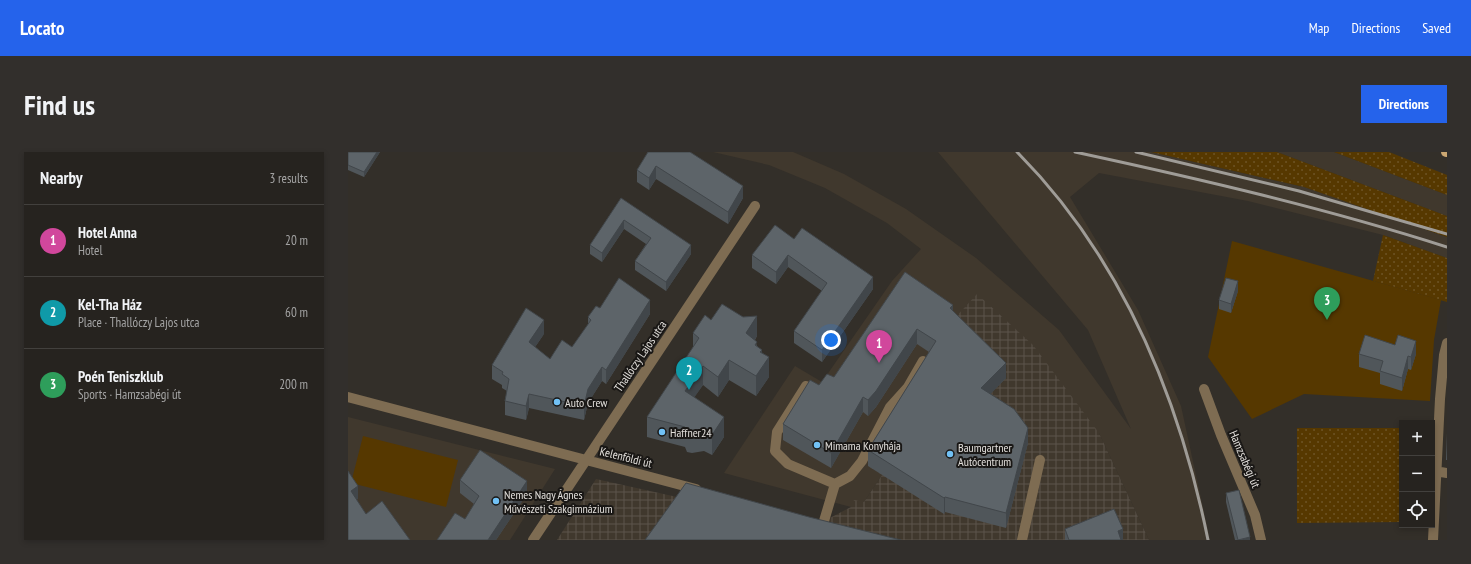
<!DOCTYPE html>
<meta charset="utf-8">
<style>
:root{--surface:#26231f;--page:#322f2c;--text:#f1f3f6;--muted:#a4a4a4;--line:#42403d;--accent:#2563eb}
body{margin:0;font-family:"PT Sans Narrow",sans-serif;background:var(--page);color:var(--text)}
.controls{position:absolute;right:12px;bottom:12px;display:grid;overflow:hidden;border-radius:0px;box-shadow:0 2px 6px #0003}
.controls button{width:36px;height:36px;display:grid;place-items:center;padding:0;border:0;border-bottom:1px solid var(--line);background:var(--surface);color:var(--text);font:20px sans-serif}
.you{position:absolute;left:483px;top:188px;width:14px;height:14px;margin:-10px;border:3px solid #fff;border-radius:50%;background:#1a73e8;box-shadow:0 0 0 6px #1a73e833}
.badge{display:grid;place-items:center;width:26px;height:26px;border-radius:50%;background:var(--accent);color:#fff;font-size:13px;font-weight:700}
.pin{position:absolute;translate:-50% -33px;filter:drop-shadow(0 1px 2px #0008)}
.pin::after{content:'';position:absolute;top:21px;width:14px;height:12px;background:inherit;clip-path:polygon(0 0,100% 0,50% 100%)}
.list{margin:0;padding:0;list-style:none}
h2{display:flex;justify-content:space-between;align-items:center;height:52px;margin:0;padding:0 16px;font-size:17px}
h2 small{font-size:13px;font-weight:400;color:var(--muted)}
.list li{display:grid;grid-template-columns:26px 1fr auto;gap:12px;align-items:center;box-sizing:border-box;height:72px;padding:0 16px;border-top:1px solid var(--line)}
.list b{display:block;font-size:15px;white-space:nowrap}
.list p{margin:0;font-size:13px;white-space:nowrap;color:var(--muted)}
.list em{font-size:13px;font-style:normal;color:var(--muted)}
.icon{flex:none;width:22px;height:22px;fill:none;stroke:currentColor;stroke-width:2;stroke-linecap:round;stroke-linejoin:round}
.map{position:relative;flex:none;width:1099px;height:388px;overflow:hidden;border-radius:0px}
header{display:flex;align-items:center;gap:24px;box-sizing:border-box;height:56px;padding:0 20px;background:var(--accent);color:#fff}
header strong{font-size:19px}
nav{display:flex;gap:22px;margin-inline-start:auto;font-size:14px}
.intro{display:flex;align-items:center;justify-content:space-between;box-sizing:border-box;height:96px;padding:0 24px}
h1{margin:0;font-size:28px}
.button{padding:10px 18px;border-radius:0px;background:var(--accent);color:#fff;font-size:14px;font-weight:700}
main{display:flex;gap:24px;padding:0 24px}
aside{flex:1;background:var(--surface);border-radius:0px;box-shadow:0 2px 6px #0003}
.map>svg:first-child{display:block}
</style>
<header>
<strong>Locato</strong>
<nav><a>Map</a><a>Directions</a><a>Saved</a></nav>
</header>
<div class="intro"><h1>Find us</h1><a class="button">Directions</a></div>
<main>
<aside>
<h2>Nearby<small>3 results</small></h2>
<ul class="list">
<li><span class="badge" style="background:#d1479c">1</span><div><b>Hotel Anna</b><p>Hotel</p></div><em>20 m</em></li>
<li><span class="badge" style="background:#0f9aa8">2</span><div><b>Kel-Tha Ház</b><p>Place · Thallóczy Lajos utca</p></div><em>60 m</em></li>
<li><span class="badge" style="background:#2e9e5b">3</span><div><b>Poén Teniszklub</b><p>Sports · Hamzsabégi út</p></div><em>200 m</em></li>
</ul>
</aside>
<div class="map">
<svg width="1099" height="388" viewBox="0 0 1099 388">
<defs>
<pattern id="industrial-grid" width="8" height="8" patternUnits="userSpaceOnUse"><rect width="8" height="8" fill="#40382d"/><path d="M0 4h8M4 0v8" fill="none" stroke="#5b544b"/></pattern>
<pattern id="green-dots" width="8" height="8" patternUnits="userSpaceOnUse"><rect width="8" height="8" fill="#563800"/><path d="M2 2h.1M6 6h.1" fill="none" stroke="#6e5425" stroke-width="1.8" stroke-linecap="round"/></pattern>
</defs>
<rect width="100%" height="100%" fill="#332f29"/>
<path fill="#40382d" d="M 365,0 L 445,0 L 496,22 L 558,57 L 628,106 L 711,178 L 783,277 L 740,178 L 590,0 L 803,0 L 956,35 L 1099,85 L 1099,106 L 1035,83 L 900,49 L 751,21 L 722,45 L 790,158 L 833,254 L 862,388 L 801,388 L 751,281 L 534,323 L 516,350 L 503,355 L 376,321 L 447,214 L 474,230 L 544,129 L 573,97 L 539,71 L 477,36 L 421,13 Z
M 929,0 L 986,0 L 1099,43 L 1099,64 Z
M 0,265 L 207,317 L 162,388 L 0,388 Z"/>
<path fill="url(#industrial-grid)" d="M 629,142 L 685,193 L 751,281 L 801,388 L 209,388 L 248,327 L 338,347 L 476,369 L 503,355 L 506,348 L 516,350 L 534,323 L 520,314 L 580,218 L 605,168 Z"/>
<path fill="url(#green-dots)" d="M 803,0 L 929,0 L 1099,64 L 1099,85 L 956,35 Z
M 986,0 L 1041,0 L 1099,23 L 1099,43 Z
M 1035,83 L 1099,106 L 1099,150 L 1025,129 Z
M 949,276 L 1054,276 L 1054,370 L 949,371 Z"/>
<path fill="#563800" d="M 884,89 L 1093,148 L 1086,188 L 1082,249 L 956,242 L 904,267 L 860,205 Z
M 15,284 L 110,308 L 98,355 L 3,331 Z"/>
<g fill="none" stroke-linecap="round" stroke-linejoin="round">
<path stroke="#7e6c52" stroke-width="10" d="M 458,234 L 429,280 L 427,299 L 440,312 L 487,332
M 856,237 L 873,283 L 907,363 L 913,388
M 0,245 L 348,337
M 1087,319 L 1099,321
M 476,369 L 487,332 L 502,324 L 514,309 L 542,255 L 560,235 L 575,209
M 185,388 L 407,54
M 674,388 L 692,308
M 1085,388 L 1092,247 L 1096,203 L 1099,191"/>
<path stroke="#cca772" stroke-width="10" d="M 1098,0 L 1099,0"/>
<path stroke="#9f9c97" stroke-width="3" d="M 669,0 C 773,105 831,245 860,388
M 727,0 C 852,27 977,56 1099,95
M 788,0 L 951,39 L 1099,82"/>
</g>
<path fill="#50565a" d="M 0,0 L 32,0 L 16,25 L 0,18 Z
M 300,0 L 395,46 L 380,72 L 308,27 L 301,38 L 289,30 L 289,18 Z
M 273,46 L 343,102 L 318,139 L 287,118 L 287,109 L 298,92 L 276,77 L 254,110 L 242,102 L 242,93 Z
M 446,87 L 525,137 L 474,210 L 446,191 L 446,179 L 474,139 L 440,115 L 428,132 L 404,116 L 404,103 Z
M 557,120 L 605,159 L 658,226 L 642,242 L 680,291 L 658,376 L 597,360 L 596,362 L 520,314 L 520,298 L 581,200 L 569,192 L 528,255 L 520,264 L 515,260 L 483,316 L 435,288 L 435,272 L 471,233 L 486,225 Z
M 890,139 L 883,161 L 871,157 L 871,148 Z
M 252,156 L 302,162 L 258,232 L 254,229 L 240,251 L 236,268 L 181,256 L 178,268 L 157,263 L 157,249 L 159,239 L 154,236 L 154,233 L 144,227 L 144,213 L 196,182 L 187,195 L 202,207 L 224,195 L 240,173 L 240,165 Z
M 363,168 L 409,184 L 407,188 L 409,194 L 414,200 L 421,225 L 408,244 L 381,228 L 370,245 L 355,233 L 346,245 L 376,285 L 364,303 L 356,299 L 344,301 L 339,300 L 337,295 L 299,285 L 299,265 L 345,196 L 345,181 Z
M 1011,202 L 1068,202 L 1063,218 L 1060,217 L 1054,239 L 1032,232 L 1032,221 L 1011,215 Z
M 1099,281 L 1099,308 L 1098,308 Z
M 112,328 L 179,342 L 148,388 L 89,388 L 117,367 L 126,352 L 112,341 Z
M 878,341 L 902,388 L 887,388 L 878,350 Z
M 717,377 L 775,388 L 717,388 Z"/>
<path fill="#41464a" d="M 29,0 L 32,0 L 16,25 L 16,20 Z
M 308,14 L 308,27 L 301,38 L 301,26 Z
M 395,34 L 395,46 L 380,72 L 380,60 Z
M 276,68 L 276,77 L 254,110 L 254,101 Z
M 343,93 L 343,102 L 318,139 L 318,130 Z
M 440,103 L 440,115 L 428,132 L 428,120 Z
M 525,125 L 525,137 L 474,210 L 474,198 Z
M 890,129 L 890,139 L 883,161 L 883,152 Z
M 302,148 L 302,162 L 258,232 L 258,218 Z
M 605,153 L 605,168 L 602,156 Z
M 409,164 L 409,184 L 398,201 L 398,181 Z
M 196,168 L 196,182 L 181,204 L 181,190 Z
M 569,177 L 569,192 L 528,255 L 520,264 L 520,248 Z
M 1068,189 L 1068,202 L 1063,218 L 1063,205 Z
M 414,198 L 414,216 L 421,205 L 421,225 L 408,244 L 408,224 L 412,200 Z
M 1060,204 L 1060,217 L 1054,239 L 1054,226 Z
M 381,208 L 381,228 L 370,245 L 370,225 Z
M 658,211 L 658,226 L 633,252 L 633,236 Z
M 355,214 L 355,233 L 337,259 L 337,239 Z
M 254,215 L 254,229 L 240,251 L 236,268 L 236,254 L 240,237 Z
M 181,242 L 181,256 L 178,268 L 178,254 Z
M 515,245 L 515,260 L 483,316 L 483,301 Z
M 376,265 L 376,285 L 364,303 L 364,283 Z
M 680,276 L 680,291 L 658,376 L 658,361 Z
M 179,329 L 179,342 L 148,388 L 140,388 Z
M 10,334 L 10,347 L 3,352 L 3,339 Z
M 597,345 L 597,360 L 596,362 L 596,346 Z
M 775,377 L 775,388 L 770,388 L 770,379 Z
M 902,385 L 902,388 L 892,388 Z"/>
<path fill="#5d6469" stroke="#41464a" d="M 0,0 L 29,0 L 16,20 L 0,13 Z
M 300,0 L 342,0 L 395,34 L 380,60 L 308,14 L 301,26 L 289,18 Z
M 273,46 L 343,93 L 318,130 L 287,109 L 303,86 L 276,68 L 254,101 L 242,93 Z
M 427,73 L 446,87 L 454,76 L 525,125 L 474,198 L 446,179 L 479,131 L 440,103 L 428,120 L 404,103 Z
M 557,120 L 605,153 L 602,156 L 658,211 L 633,236 L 666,257 L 680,276 L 658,361 L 597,345 L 596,346 L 520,298 L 588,189 L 569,177 L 528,239 L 520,248 L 515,245 L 483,301 L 435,272 L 462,228 L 471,233 L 479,222 L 486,225 Z
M 271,126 L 302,148 L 258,218 L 254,215 L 240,237 L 236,254 L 181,242 L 178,254 L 157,249 L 161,227 L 154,222 L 155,220 L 144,213 L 178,156 L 196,168 L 181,190 L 202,207 L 214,188 L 224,195 L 243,168 L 240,165 L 248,154 L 252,156 Z
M 878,126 L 890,129 L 883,152 L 871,148 Z
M 374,152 L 395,165 L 409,164 L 398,181 L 409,190 L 407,193 L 414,198 L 412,200 L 421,205 L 408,224 L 381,208 L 370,225 L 355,214 L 337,239 L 376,265 L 364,283 L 356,279 L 344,281 L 339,280 L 337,275 L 299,265 L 351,186 L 345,181 L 357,163 L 363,168 Z
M 1017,183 L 1047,193 L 1050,183 L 1068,189 L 1063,205 L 1060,204 L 1054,226 L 1032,219 L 1035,209 L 1011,202 Z
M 132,298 L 179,329 L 140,388 L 89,388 L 107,361 L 117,367 L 131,344 L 112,328 Z
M 0,319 L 10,334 L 3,339 L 18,362 L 34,349 L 62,388 L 0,388 Z
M 338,331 L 461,365 L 553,388 L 297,388 Z
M 891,338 L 902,385 L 890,388 L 878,341 Z
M 766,357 L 775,377 L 770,379 L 773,388 L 721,388 L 717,377 Z"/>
<g fill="#71c1f5" stroke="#191715" stroke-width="1.5">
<circle cx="209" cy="250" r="4"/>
<circle cx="314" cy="280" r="4"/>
<circle cx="469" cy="293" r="4"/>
<circle cx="602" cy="302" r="4"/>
<circle cx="148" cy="349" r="4"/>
</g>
<g text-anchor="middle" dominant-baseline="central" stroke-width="4" stroke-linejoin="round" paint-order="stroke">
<g font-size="12" fill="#e2dfdb" stroke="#191715">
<text transform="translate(292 204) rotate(-56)">Thallóczy Lajos utca</text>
<text transform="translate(278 305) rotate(14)">Kelenföldi út</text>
<text transform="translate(897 307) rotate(67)">Hamzsabégi út</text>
</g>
<g font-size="12" fill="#e2dfdb" stroke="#191715" text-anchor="start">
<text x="217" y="250">Auto Crew</text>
<text x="322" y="280">Haffner24</text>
<text x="477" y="293">Mimama Konyhája</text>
<text x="610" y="295">Baumgartner<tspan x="610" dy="14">Autócentrum</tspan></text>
<text x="156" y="342">Nemes Nagy Ágnes<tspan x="156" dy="14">Művészeti Szakgimnázium</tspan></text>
</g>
</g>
</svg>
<div class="controls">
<button>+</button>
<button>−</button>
<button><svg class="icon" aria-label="locate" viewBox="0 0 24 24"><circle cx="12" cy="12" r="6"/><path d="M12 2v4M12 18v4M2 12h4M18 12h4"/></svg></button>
</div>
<div class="you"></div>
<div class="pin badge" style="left:531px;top:211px;background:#d1479c">1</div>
<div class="pin badge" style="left:341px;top:238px;background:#0f9aa8">2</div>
<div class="pin badge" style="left:979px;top:168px;background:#2e9e5b">3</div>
</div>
</main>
